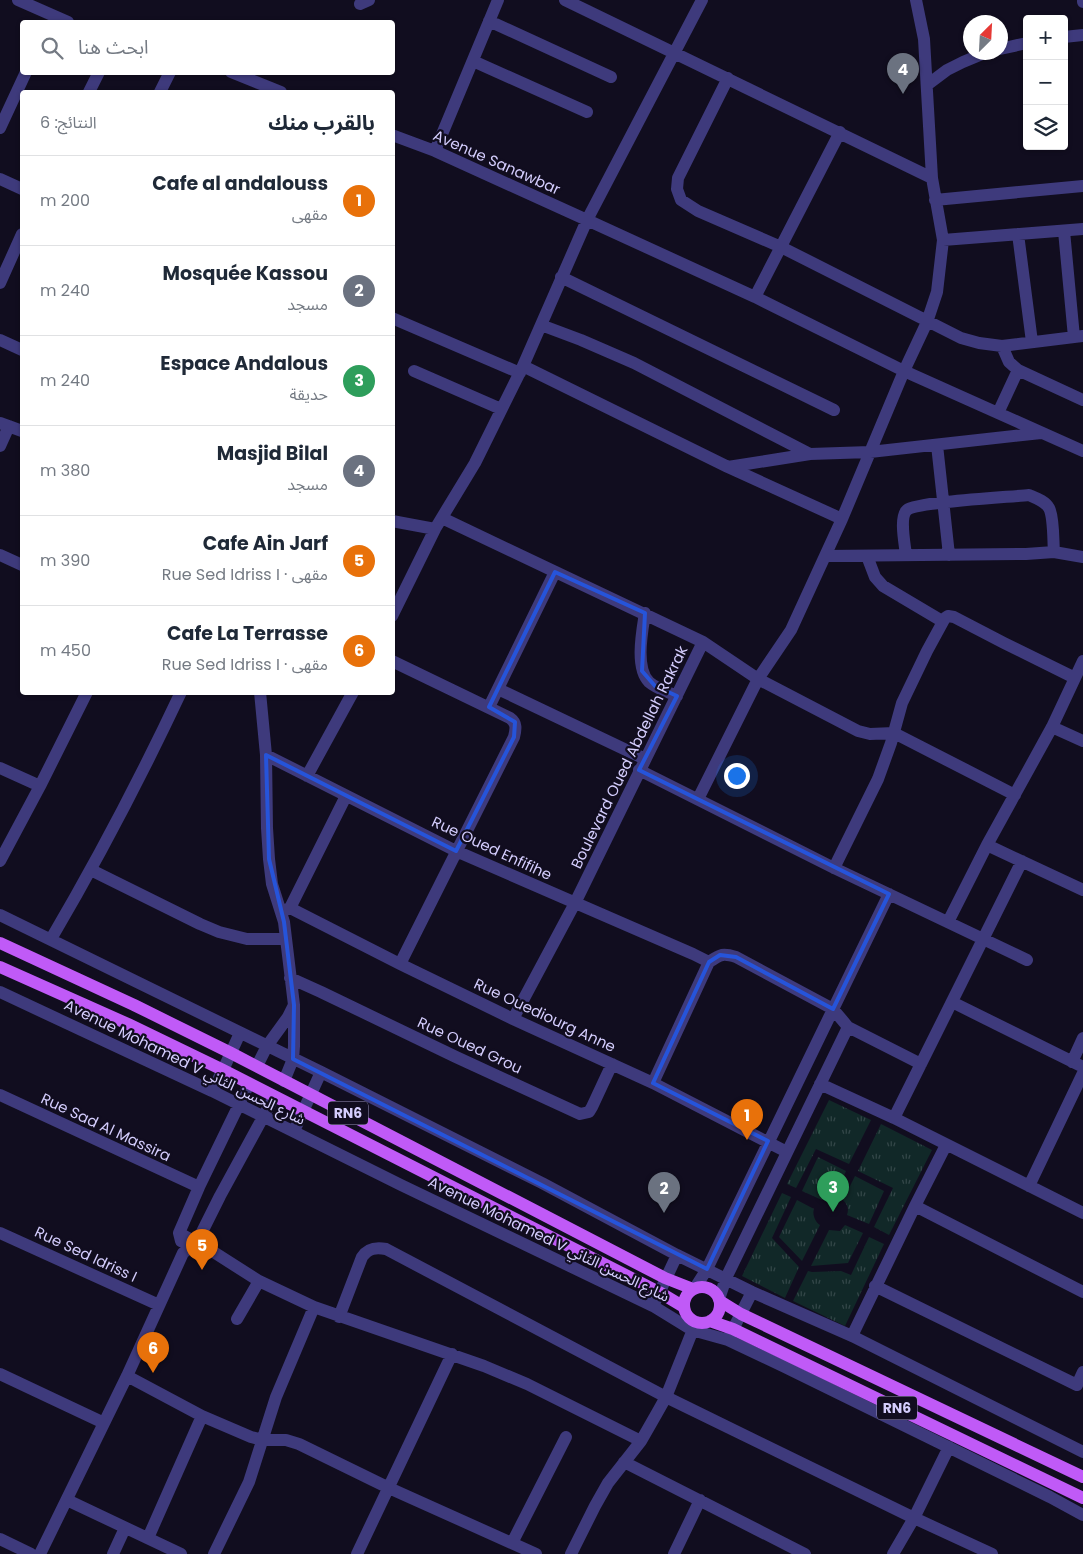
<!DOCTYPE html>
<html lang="ar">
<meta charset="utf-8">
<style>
:root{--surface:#fff;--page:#f2f2f3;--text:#1f2937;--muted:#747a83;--line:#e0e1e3;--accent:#1a73e8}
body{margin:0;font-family:Poppins,"Noto Sans Arabic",sans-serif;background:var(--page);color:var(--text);direction:rtl}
.controls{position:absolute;right:15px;top:15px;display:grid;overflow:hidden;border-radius:5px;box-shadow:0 1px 4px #0004}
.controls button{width:45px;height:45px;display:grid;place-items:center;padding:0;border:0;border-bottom:1px solid var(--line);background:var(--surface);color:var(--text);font:25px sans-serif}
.compass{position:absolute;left:963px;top:15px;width:45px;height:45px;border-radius:50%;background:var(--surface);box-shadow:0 1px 4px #0004;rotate:24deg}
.you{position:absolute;left:736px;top:775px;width:18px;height:18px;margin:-12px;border:4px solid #fff;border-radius:50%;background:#1a73e8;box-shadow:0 0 0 8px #1a73e833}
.badge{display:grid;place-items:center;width:32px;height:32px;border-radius:50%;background:var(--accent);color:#fff;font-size:16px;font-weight:700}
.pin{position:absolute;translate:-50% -41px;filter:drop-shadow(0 1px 2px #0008)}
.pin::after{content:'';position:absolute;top:26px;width:18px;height:15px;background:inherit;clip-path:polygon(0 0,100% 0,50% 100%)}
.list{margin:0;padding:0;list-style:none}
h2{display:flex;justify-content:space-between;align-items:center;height:65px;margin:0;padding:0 20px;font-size:21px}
h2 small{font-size:16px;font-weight:400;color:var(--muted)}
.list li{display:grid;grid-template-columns:32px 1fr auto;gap:15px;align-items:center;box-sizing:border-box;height:90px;padding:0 20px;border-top:1px solid var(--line)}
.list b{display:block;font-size:19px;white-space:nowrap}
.list p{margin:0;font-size:16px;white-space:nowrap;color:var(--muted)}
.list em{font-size:16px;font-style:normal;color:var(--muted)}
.icon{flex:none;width:28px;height:28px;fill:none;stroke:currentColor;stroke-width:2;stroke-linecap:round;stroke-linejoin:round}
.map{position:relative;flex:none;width:1083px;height:1554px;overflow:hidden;direction:ltr}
.search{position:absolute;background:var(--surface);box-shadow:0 1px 4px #0004;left:20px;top:20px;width:375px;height:55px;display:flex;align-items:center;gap:12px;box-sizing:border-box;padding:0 18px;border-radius:5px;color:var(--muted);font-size:19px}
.panel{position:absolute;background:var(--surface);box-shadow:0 1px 4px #0004;left:20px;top:90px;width:375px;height:605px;border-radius:5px;direction:rtl}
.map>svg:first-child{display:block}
</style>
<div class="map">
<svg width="1083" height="1554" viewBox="0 0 1083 1554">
<defs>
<pattern id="park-tufts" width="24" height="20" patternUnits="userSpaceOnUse" patternTransform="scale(1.25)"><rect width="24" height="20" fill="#112828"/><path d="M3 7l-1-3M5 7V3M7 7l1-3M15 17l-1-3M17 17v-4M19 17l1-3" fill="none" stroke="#334648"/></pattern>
</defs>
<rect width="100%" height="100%" fill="#110d1f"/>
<path fill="url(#park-tufts)" d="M 829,1100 L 871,1120 L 849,1164 L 816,1149 L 796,1188 L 787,1184 Z
M 881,1124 L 932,1150 L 889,1235 L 874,1227 L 893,1188 L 858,1171 Z
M 818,1157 L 846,1171 L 835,1196 L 826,1196 L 822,1200 L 802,1191 Z
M 855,1176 L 884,1191 L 869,1224 L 847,1215 C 849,1209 848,1205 843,1200 Z
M 782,1193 L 791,1197 L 772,1238 L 799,1267 L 785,1298 L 742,1276 Z
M 797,1200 L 814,1209 C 812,1214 815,1222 820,1225 L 802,1261 L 779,1237 Z
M 845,1225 L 863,1233 L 848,1263 L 811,1266 L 829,1230 L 840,1231 Z
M 869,1237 L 884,1244 L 845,1326 L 793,1301 L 808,1271 L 812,1272 L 841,1271 L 851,1275 Z"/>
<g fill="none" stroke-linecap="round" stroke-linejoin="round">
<path stroke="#3e3a7c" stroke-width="12" d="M 18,0 L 68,22
M 565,0 L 932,178
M 1083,0 L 1083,2
M 360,4 L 369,0
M 489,21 L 611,77
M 1064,37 L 1083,35
M 1000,49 L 1027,43
M 473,61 L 587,112
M 231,72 L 281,92
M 728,78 L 678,178 L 677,189 L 681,200 L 698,211 L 781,247 L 961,338 L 979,343 L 1002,346 L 1083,336
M 927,85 L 947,70 L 963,62 L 987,52
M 89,92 L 99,72
M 160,92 L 170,72
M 0,128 L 26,72
M 392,135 L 435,151 L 587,220 L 755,297 L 904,371 L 1083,451
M 435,151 L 498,0
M 0,179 L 22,189
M 935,200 L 1083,186
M 1064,231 L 1074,337
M 1018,234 L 1032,342
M 943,240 L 1083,229
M 561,277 L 834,410
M 0,283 L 22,234
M 755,297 L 840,132
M 392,318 L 520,373
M 541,325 L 581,340 L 634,363 L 810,454
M 0,340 L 22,350
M 1002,346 L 1009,362 L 1018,370 L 1083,400
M 523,366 L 728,467 L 842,519
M 414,371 L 501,409
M 998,413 L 1018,370
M 0,423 L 22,431
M 937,445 L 949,555
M 0,446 L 9,426
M 728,467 L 810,454 L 870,452 L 1041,433
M 442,518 L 703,642 L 758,679 L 858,731 L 870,734 L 894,733 L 1015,795
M 392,521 L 435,529
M 0,555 L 22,565
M 906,555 C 905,545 899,517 907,510 C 916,502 1011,497 1029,495 C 1036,498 1045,501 1049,508 C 1054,517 1053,541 1054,552
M 825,556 L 1026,554 L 1054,552 L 1083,557
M 867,556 L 875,577 L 883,586 L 942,621
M 645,613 C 642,632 635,668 649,682 C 657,689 668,692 677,696
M 392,616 L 435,529 L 475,463 L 523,366 L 587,220 L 702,0
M 392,661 L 510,718 C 517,723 516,729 514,737 L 400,964
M 498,689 L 645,759
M 260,692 L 266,755 L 267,828 L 269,859 L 272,884 L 284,922 L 294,1005 L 294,1046 L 293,1059 L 284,1081
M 489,707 L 555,572
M 1052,727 L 1083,741
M 266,755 L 456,851 L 693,954 L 709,962
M 0,768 L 40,786
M 639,770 L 834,868 L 1027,960
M 307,776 L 353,692
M 698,799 L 758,679 L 791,630 L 842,519 L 904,371 L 927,322 L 937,292 L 943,240 L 932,178 L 924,39 L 916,0
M 987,845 L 1083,890
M 0,861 L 40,786 L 87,692
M 834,868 L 878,779 L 891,743 L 902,703 L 927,651 L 945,618 L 948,616 L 954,617 L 1004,643 L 1075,678
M 91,870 L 200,924 L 219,932 L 247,939 L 286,939
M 290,908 L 400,964 L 513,1019 L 653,1083 L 787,1152
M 283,911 L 290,908 L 346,796
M 0,915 L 321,1072 L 542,1183 L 677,1255 L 752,1292 L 852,1336 L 1083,1452
M 948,922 L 987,845 L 1052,727 L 1083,661
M 51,939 C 98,859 141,777 181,692
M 290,978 L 321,992 L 456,1057 L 580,1114 L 589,1112 L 592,1107 L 612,1064
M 0,992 L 212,1091 L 401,1185 L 653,1306 L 692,1330 L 728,1340 L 783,1366 L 1050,1497 L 1083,1515
M 952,1002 L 1083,1067
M 513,1019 L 575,903 L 703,642
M 1072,1062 L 1083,1038
M 257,1066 L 267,1046 L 288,1017 L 294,1005
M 653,1083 L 709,962 C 721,954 723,953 736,957 L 833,1009 L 848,1027 L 921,1064
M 820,1084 L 894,1118 L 1083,1213
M 212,1091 L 223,1070 L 240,1033
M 0,1095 L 199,1187
M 894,1118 L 1022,861
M 294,1131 L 321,1072
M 1029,1186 L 1083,1073
M 915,1206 L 1083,1292
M 0,1233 L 159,1305
M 179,1233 L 212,1251 L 259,1281 L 314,1307 L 484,1366 L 527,1384 L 641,1441
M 181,1241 L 179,1233 L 199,1187 L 249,1084
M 875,1286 L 1077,1385 L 1083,1372
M 695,1288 L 707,1269 L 889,894
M 719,1299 L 726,1278 L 848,1027
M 655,1302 L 677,1255
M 339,1317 L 362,1257 C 368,1248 376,1247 386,1249 L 666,1397 L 914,1518 L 992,1554
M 237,1319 L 259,1281
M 852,1336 L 915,1206 L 946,1145
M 729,1337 L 752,1292
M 0,1374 L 104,1423
M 127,1376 L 202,1416 L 251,1437 L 263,1440 L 286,1440 L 299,1444 L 389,1488 L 536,1554
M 624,1462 L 805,1554
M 67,1500 L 181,1554
M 148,1538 L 202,1416
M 0,1539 L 31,1554
M 512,1543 L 566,1437
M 40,1554 L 127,1376 L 183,1253 L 197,1242 L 220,1196 L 274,1097
M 113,1554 L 125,1528
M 214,1554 L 249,1482 L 276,1397 L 314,1307
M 357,1554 L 452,1354
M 571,1554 L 595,1506 L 608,1483 L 641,1441 L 657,1413 L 666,1397 L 696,1322
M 674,1554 L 700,1500
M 893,1554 L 914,1518 L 949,1447"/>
<path stroke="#c05af7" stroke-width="12" d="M 0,943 L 134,1005 L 231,1053 L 665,1278 L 693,1289
M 0,967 L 128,1024 L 223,1070 L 659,1292 L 684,1307
M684 1305a18 18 0 1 1 36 0a18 18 0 1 1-36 0Z
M 720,1301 L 741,1314 L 1083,1477
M 710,1321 L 733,1329 L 1083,1498"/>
</g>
<path fill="none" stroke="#2654da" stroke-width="4" stroke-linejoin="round" d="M 555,572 L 645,613 L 642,671 L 655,686 L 677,696 L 639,770 L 889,894 L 833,1009 L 736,957 L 720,955 L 709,962 L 653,1083 L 768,1141 L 707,1269 L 293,1059 L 294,1005 L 284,922 L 269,859 L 266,755 L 456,851 L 514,737 L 515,722 L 489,707 Z"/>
<g text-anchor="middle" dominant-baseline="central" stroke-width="4.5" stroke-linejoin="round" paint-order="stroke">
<g fill="#110d1f" stroke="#9a93ba" stroke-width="1">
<rect x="328" y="1101.5" width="40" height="23" rx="4"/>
<rect x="877" y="1396.5" width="40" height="23" rx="4"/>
</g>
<g font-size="14" font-weight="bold" fill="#d4cdfd">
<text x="348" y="1113">RN6</text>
<text x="897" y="1408">RN6</text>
</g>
<g font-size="15" fill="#d4cdfd" stroke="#110d1f">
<text transform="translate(497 162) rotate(24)">Avenue Sanawbar</text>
<text transform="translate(629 757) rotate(-64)">Boulevard Oued Abdellah Rakrak</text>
<text transform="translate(492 848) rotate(25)">Rue Oued Enfifihe</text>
<text transform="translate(545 1015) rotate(25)">Rue Ouediourg Anne</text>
<text transform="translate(470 1045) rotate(25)">Rue Oued Grou</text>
<text transform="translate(185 1062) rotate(26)">Avenue Mohamed V شارع الحسن الثاني</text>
<text transform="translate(106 1127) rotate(25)">Rue Sad Al Massira</text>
<text transform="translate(549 1239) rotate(26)">Avenue Mohamed V شارع الحسن الثاني</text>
<text transform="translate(86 1254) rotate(25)">Rue Sed Idriss I</text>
</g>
</g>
</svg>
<div class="controls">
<button>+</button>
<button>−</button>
<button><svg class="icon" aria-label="layers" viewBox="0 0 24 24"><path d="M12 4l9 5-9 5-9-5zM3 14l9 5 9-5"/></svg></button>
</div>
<svg class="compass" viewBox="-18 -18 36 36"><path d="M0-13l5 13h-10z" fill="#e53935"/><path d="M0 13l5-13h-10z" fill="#747a83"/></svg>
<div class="you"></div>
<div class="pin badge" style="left:747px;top:1140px;background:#e8710a">1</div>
<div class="pin badge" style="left:664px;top:1213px;background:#6b7280">2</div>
<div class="pin badge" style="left:833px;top:1212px;background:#2e9e5b">3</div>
<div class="pin badge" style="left:903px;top:94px;background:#6b7280">4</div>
<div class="pin badge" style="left:202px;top:1270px;background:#e8710a">5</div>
<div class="pin badge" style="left:153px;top:1373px;background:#e8710a">6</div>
<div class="search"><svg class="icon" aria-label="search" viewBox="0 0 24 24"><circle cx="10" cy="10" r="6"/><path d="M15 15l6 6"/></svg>ابحث هنا</div>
<section class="panel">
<h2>بالقرب منك<small>النتائج: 6</small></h2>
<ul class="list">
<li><span class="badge" style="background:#e8710a">1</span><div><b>Cafe al andalouss</b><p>مقهى</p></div><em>200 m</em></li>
<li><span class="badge" style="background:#6b7280">2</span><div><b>Mosquée Kassou</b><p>مسجد</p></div><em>240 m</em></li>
<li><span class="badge" style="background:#2e9e5b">3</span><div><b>Espace Andalous</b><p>حديقة</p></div><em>240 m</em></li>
<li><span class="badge" style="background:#6b7280">4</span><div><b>Masjid Bilal</b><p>مسجد</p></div><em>380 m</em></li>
<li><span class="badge" style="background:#e8710a">5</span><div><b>Cafe Ain Jarf</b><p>مقهى · Rue Sed Idriss I</p></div><em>390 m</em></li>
<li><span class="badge" style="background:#e8710a">6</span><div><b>Cafe La Terrasse</b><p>مقهى · Rue Sed Idriss I</p></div><em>450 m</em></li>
</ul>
</section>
</div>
